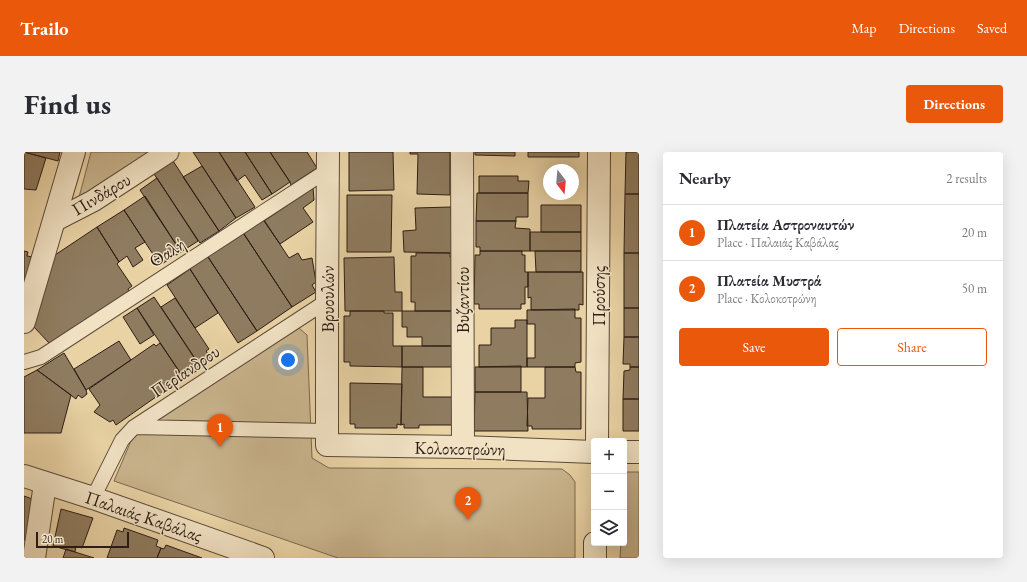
<!DOCTYPE html>
<meta charset="utf-8">
<style>
:root{--surface:#fff;--page:#f2f2f3;--text:#2b2b33;--muted:#7c7c81;--line:#e1e1e2;--accent:#ea580c}
body{margin:0;font-family:"EB Garamond",serif;background:var(--page);color:var(--text)}
.controls{position:absolute;right:12px;bottom:12px;display:grid;overflow:hidden;border-radius:4px;box-shadow:0 4px 16px #0002}
.controls button{width:36px;height:36px;display:grid;place-items:center;padding:0;border:0;border-bottom:1px solid var(--line);background:var(--surface);color:var(--text);font:20px sans-serif}
.compass{position:absolute;left:519px;top:12px;width:36px;height:36px;border-radius:50%;background:var(--surface);box-shadow:0 4px 16px #0002;rotate:164deg}
.scale{position:absolute;left:12px;bottom:10px;width:93px;box-sizing:border-box;padding-left:4px;border:2px solid #2d1d15;border-top:0;font-size:11px;line-height:14px;white-space:nowrap;color:#2d1d15;-webkit-text-stroke:3px #f1e2c4;paint-order:stroke}
.you{position:absolute;left:264px;top:208px;width:14px;height:14px;margin:-10px;border:3px solid #fff;border-radius:50%;background:#1a73e8;box-shadow:0 0 0 6px #1a73e833}
.badge{display:grid;place-items:center;width:26px;height:26px;border-radius:50%;background:var(--accent);color:#fff;font-size:13px;font-weight:700}
.pin{position:absolute;translate:-50% -33px;filter:drop-shadow(0 1px 2px #0008)}
.pin::after{content:'';position:absolute;top:21px;width:14px;height:12px;background:inherit;clip-path:polygon(0 0,100% 0,50% 100%)}
.list{margin:0;padding:0;list-style:none}
h2{display:flex;justify-content:space-between;align-items:center;height:52px;margin:0;padding:0 16px;font-size:17px}
h2 small{font-size:13px;font-weight:400;color:var(--muted)}
.list li{display:grid;grid-template-columns:26px 1fr auto;gap:12px;align-items:center;box-sizing:border-box;height:56px;padding:0 16px;border-top:1px solid var(--line)}
.list b{display:block;font-size:15px;white-space:nowrap}
.list p{margin:0;font-size:13px;white-space:nowrap;color:var(--muted)}
.list em{font-size:13px;font-style:normal;color:var(--muted)}
.actions{display:flex;gap:8px;padding:12px 16px}
.actions a{flex:1;padding:9px 0;border:1px solid var(--accent);border-radius:4px;text-align:center;font-size:14px;color:var(--accent)}
.actions .main{background:var(--accent);color:#fff}
.icon{flex:none;width:22px;height:22px;fill:none;stroke:currentColor;stroke-width:2;stroke-linecap:round;stroke-linejoin:round}
.map{position:relative;flex:none;width:615px;height:406px;overflow:hidden;border-radius:4px}
header{display:flex;align-items:center;gap:24px;box-sizing:border-box;height:56px;padding:0 20px;background:var(--accent);color:#fff}
header strong{font-size:19px}
nav{display:flex;gap:22px;margin-inline-start:auto;font-size:14px}
.intro{display:flex;align-items:center;justify-content:space-between;box-sizing:border-box;height:96px;padding:0 24px}
h1{margin:0;font-size:28px}
.button{padding:10px 18px;border-radius:4px;background:var(--accent);color:#fff;font-size:14px;font-weight:700}
main{display:flex;gap:24px;padding:0 24px}
aside{flex:1;background:var(--surface);border-radius:4px;box-shadow:0 4px 16px #0002}
.map>svg:first-child{display:block}
</style>
<header>
<strong>Trailo</strong>
<nav><a>Map</a><a>Directions</a><a>Saved</a></nav>
</header>
<div class="intro"><h1>Find us</h1><a class="button">Directions</a></div>
<main>
<div class="map">
<svg width="615" height="406" viewBox="0 0 615 406">
<rect width="100%" height="100%" fill="#e9d3a5"/>
<filter id="stains"><feTurbulence type="fractalNoise" baseFrequency=".005" numOctaves="4"/><feColorMatrix values="0 0 0 0 .2 0 0 0 0 .09 0 0 0 0 .02 0 0 0 .5 -.17"/></filter>
<radialGradient id="worn" r=".72"><stop offset=".6" stop-color="#630" stop-opacity="0"/><stop offset="1" stop-color="#630" stop-opacity=".3"/></radialGradient>
<path fill="#c9b48d" stroke="#7b6851" d="M 67,0 L 126,0 L 54,49 Z
M 275,176 L 283,183 L 288,306 L 305,316 L 538,317 L 546,323 L 551,330 L 551,406 L 314,406 L 90,329 L 109,284 Z
M 601,320 L 615,320 L 615,406 L 596,406 L 597,391 L 600,391 Z"/>
<path fill="#8f7c60" stroke="#2d1d15" d="M 0,0 L 36,0 L 34,9 Z
M 0,0 L 22,6 L 12,38 L 0,37 Z
M 169,0 L 195,0 L 231,55 L 212,66 Z
M 195,0 L 221,0 L 248,42 L 238,48 L 221,23 L 213,29 Z
M 221,0 L 246,0 L 266,30 L 248,42 Z
M 246,0 L 283,0 L 293,16 L 267,33 L 266,30 Z
M 325,0 L 369,0 L 370,38 L 325,39 Z
M 386,0 L 426,0 L 426,43 L 393,42 L 394,2 L 386,2 Z
M 451,0 L 491,0 L 491,4 L 451,3 Z
M 504,0 L 555,0 L 555,5 L 504,5 Z
M 602,0 L 615,0 L 615,42 L 601,42 Z
M 149,9 L 195,79 L 176,91 L 130,22 Z
M 178,14 L 212,66 L 195,79 L 159,25 Z
M 455,24 L 494,24 L 494,29 L 505,29 L 504,41 L 455,41 Z
M 133,26 L 174,89 L 157,100 L 116,38 Z
M 289,36 L 290,48 L 279,56 L 289,70 L 256,92 L 240,69 Z
M 453,41 L 504,41 L 504,65 L 492,65 L 492,69 L 452,69 Z
M 601,42 L 615,42 L 615,101 L 600,101 Z
M 323,43 L 368,43 L 367,100 L 323,100 Z
M 121,44 L 157,100 L 136,113 L 100,58 Z
M 517,53 L 557,53 L 557,80 L 517,80 Z
M 427,55 L 429,101 L 380,100 L 379,79 L 392,78 L 391,56 Z
M 100,58 L 121,90 L 111,96 L 119,108 L 109,115 L 103,104 L 95,110 L 73,75 Z
M 238,65 L 265,106 L 274,101 L 278,108 L 288,106 L 292,130 L 288,133 L 292,140 L 268,155 L 218,79 Z
M 452,69 L 492,69 L 491,76 L 506,77 L 506,99 L 456,99 L 456,95 L 452,95 Z
M 73,75 L 95,110 L 93,112 L 108,134 L 104,137 L 105,140 L 26,192 L 10,175 L 31,103 Z
M 218,79 L 268,155 L 233,179 L 182,102 Z
M 506,80 L 557,80 L 557,99 L 506,99 Z
M 0,99 L 4,100 L 3,104 L 9,105 L 0,135 Z
M 456,99 L 498,99 L 498,103 L 501,103 L 501,120 L 504,120 L 504,135 L 501,135 L 501,152 L 497,152 L 497,157 L 455,157 L 455,152 L 450,152 L 451,103 L 456,103 Z
M 511,99 L 557,99 L 557,120 L 512,120 Z
M 392,101 L 426,101 L 426,105 L 433,105 L 429,159 L 391,159 L 391,150 L 387,150 L 387,104 L 392,104 Z
M 600,101 L 615,101 L 615,156 L 600,156 Z
M 182,102 L 233,179 L 214,191 L 164,114 Z
M 370,105 L 371,140 L 378,140 L 378,159 L 321,159 L 320,106 Z
M 166,117 L 194,161 L 171,176 L 143,133 Z
M 504,120 L 559,120 L 559,153 L 555,152 L 555,158 L 507,158 L 507,145 L 504,146 Z
M 130,145 L 177,216 L 163,225 L 160,220 L 157,222 L 113,156 Z
M 151,146 L 185,197 L 182,199 L 187,207 L 176,214 L 137,155 Z
M 113,156 L 130,183 L 116,192 L 99,165 Z
M 600,156 L 615,156 L 615,185 L 600,185 Z
M 551,157 L 551,166 L 557,166 L 557,210 L 551,211 L 551,215 L 503,215 L 503,206 L 511,206 L 511,172 L 503,172 L 503,158 Z
M 326,159 L 360,159 L 360,161 L 369,161 L 369,194 L 378,194 L 378,215 L 326,214 L 326,210 L 320,210 L 320,164 L 326,164 Z
M 378,159 L 431,159 L 431,194 L 398,194 L 398,185 L 383,185 L 383,175 L 378,175 Z
M 491,168 L 503,168 L 503,215 L 455,215 L 455,193 L 467,193 L 467,176 L 491,176 Z
M 600,185 L 615,185 L 615,215 L 606,215 L 606,212 L 599,212 Z
M 95,189 L 107,208 L 62,238 L 50,217 Z
M 136,191 L 157,222 L 154,225 L 156,228 L 92,273 L 89,268 L 86,270 L 70,260 L 76,253 L 65,237 L 130,192 L 132,194 Z
M 378,194 L 431,194 L 431,215 L 378,215 Z
M 40,201 L 62,238 L 63,242 L 58,246 L 54,243 L 52,247 L 13,218 Z
M 497,214 L 497,240 L 451,240 L 451,215 Z
M 378,215 L 399,215 L 399,245 L 428,245 L 428,273 L 395,273 L 395,276 L 380,276 L 380,272 L 377,273 Z
M 521,215 L 551,215 L 552,220 L 557,220 L 557,277 L 508,277 L 508,274 L 503,274 L 504,246 L 521,246 Z
M 606,215 L 615,215 L 615,247 L 599,247 L 600,219 L 606,218 Z
M 13,218 L 47,243 L 37,281 L 0,281 L 0,225 Z
M 326,231 L 378,232 L 377,273 L 373,272 L 373,276 L 331,276 L 331,272 L 326,272 Z
M 451,240 L 503,240 L 504,279 L 450,279 Z
M 599,247 L 615,247 L 615,279 L 599,279 Z
M 0,344 L 11,348 L 3,389 L 0,388 Z
M 37,357 L 69,366 L 58,396 L 52,394 L 51,400 L 29,394 Z
M 100,376 L 134,388 L 132,394 L 137,396 L 133,406 L 83,406 L 93,378 L 99,380 Z
M 142,393 L 178,406 L 133,406 L 137,396 L 140,397 Z
M 42,397 L 51,400 L 70,406 L 39,406 Z"/>
<g fill="none" stroke-linecap="round" stroke-linejoin="round">
<defs>
<path id="service" d="M 0,210 L 17,205 L 304,18
M 110,275 L 303,279
M 69,346 L 98,288 L 110,275 L 303,149"/>
<path id="pedestrian" d="M 30,69 L 69,49 L 144,0"/>
<path id="minor" d="M 304,0 L 303,149 L 303,293 L 439,295 L 570,300
M 438,0 L 439,295
M 0,170 L 50,0
M 573,289 L 575,0
M 600,300 L 615,300
M 10,406 L 21,332
M 571,406 L 571,391"/>
<path id="tertiary" d="M 0,324 L 69,346 L 239,406"/>
</defs>
<use href="#service" stroke="#5c4a39" stroke-width="16"/>
<use href="#pedestrian" stroke="#5c4a39" stroke-width="23"/>
<use href="#minor" stroke="#5c4a39" stroke-width="24"/>
<use href="#tertiary" stroke="#5c4a39" stroke-width="24"/>
<use href="#service" stroke="#f1e2c4" stroke-width="14"/>
<use href="#pedestrian" stroke="#f1e2c4" stroke-width="21"/>
<use href="#minor" stroke="#f1e2c4" stroke-width="22"/>
<use href="#tertiary" stroke="#f1e2c4" stroke-width="22"/>
</g>
<g text-anchor="middle" dominant-baseline="central" stroke-width="3" stroke-linejoin="round" paint-order="stroke">
<g font-size="18" fill="#2d1d15" stroke="#f1e2c4">
<text transform="translate(77 42) rotate(-31)">Πινδάρου</text>
<text transform="translate(143 100) rotate(-33)">Θαλή</text>
<text transform="translate(574 144) rotate(-90)">Προύσης</text>
<text transform="translate(303 147) rotate(-90)">Βρυουλών</text>
<text transform="translate(438 148) rotate(-90)">Βυζαντίου</text>
<text transform="translate(161 219) rotate(-34)">Περίανδρου</text>
<text transform="translate(436 296) rotate(1)">Κολοκοτρώνη</text>
<text transform="translate(120 364) rotate(19)">Παλαιάς Καβάλας</text>
</g>
</g>
<rect width="100%" height="100%" filter="url(#stains)"/>
<rect width="100%" height="100%" fill="url(#worn)"/>
</svg>
<div class="controls">
<button>+</button>
<button>−</button>
<button><svg class="icon" aria-label="layers" viewBox="0 0 24 24"><path d="M12 4l9 5-9 5-9-5zM3 14l9 5 9-5"/></svg></button>
</div>
<svg class="compass" viewBox="-18 -18 36 36"><path d="M0-13l5 13h-10z" fill="#e53935"/><path d="M0 13l5-13h-10z" fill="#7c7c81"/></svg>
<div class="scale">20 m</div>
<div class="you"></div>
<div class="pin badge" style="left:196px;top:295px">1</div>
<div class="pin badge" style="left:444px;top:368px">2</div>
</div>
<aside>
<h2>Nearby<small>2 results</small></h2>
<ul class="list">
<li><span class="badge">1</span><div><b>Πλατεία Αστροναυτών</b><p>Place · Παλαιάς Καβάλας</p></div><em>20 m</em></li>
<li><span class="badge">2</span><div><b>Πλατεία Μυστρά</b><p>Place · Κολοκοτρώνη</p></div><em>50 m</em></li>
</ul>
<div class="actions"><a class="main">Save</a><a>Share</a></div>
</aside>
</main>
